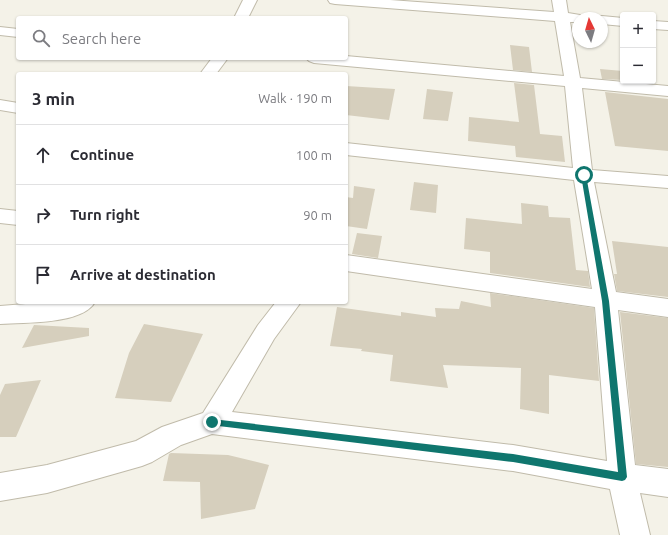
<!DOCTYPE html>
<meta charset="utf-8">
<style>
:root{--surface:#fff;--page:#f2f2f3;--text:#2b2b33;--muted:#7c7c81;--line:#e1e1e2}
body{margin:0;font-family:Ubuntu,sans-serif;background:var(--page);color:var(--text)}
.controls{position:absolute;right:12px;top:12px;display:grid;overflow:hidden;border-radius:4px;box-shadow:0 1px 3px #0004}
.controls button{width:36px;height:36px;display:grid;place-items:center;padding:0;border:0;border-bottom:1px solid var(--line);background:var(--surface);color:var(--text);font:20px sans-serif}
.compass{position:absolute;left:572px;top:12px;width:36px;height:36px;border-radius:50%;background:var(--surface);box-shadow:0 1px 3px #0004;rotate:355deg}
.stop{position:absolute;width:12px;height:12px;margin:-9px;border:3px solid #0f766e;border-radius:50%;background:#fff}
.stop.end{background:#0f766e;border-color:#fff;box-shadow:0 1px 4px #0008}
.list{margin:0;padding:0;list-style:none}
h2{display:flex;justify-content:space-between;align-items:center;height:52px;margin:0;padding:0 16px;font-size:17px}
h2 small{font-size:13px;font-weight:400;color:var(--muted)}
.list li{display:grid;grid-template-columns:26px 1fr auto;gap:12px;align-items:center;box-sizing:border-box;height:60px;padding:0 16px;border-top:1px solid var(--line)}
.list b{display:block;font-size:15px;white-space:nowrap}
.list em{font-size:13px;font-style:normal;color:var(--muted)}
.icon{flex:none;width:22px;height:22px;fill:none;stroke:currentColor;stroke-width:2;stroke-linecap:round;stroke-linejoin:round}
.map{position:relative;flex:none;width:668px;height:535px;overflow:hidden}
.search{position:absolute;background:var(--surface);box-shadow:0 1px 3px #0004;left:16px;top:16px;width:332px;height:44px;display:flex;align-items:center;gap:10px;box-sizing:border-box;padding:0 14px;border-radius:4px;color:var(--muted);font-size:15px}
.panel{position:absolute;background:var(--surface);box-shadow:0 1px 3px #0004;left:16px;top:72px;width:332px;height:232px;border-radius:4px}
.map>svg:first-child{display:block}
</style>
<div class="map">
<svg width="668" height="535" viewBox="0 0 668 535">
<rect width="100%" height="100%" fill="#f4f2e8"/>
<path fill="#d6cfbd" d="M 510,45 L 529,47 L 532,72 L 513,70 Z
M 600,69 L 623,71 L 623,80 L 602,79 Z
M 514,83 L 534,85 L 540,134 L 562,136 L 565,162 L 516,157 L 515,146 L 468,141 L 469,117 L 519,122 Z
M 346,86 L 395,89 L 389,120 L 346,115 Z
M 427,89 L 453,92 L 448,121 L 423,119 Z
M 605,92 L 668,99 L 668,151 L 615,146 Z
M 414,182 L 438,185 L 436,213 L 410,210 Z
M 354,186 L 375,189 L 367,229 L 346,226 L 346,197 L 353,198 Z
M 521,203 L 548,206 L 549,217 L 570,218 L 576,270 L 588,271 L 590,287 L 490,273 L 490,252 L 464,249 L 466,218 L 522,224 Z
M 357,233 L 382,236 L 378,258 L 352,254 Z
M 612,241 L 668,247 L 668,297 L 617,291 L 614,274 L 617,274 Z
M 490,293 L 594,308 L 599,381 L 549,375 L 549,414 L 520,409 L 521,368 L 443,365 L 448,388 L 390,381 L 393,355 L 361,351 L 362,349 L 330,346 L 337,307 L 401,316 L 401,312 L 436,317 L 435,308 L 459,309 L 461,301 L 491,307 Z
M 620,312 L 668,318 L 668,467 L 636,464 Z
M 144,324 L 203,334 L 171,402 L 115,398 L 129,353 Z
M 34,325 L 89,328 L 89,336 L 22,348 Z
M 41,380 L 16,437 L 0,437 L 0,395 L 5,384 Z
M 171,453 L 228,455 L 269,465 L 255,509 L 201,519 L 200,482 L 163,481 L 169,454 Z"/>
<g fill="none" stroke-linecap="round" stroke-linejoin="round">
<defs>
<path id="minor" d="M 243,0 L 257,0 L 248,18 L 234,18 Z
M 328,0 L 390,0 L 554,12 L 552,0 L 566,0 L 568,13 L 580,15 L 582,18 L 578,18 L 578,22 L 570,22 L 580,78 L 668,86 L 668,96 L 582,88 L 592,170 L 668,176 L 668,188 L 594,182 L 616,292 L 668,299 L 668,317 L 618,310 L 635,465 L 668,469 L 668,497 L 640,493 L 650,535 L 620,535 L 610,489 L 513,471 L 212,434 L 181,445 L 152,462 L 142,466 L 47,493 L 0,501 L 0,473 L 47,465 L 136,441 L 162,427 L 203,413 L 258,325 L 276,302 L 301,302 L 274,339 L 232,412 L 513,445 L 607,461 L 595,307 L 346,271 L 346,255 L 592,289 L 574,180 L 346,155 L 346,143 L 573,168 L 565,86 L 314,63 L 309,61 L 306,58 L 346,58 L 346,56 L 564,76 L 555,21 L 335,4 L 330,3 Z
M 602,16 L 623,18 L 623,26 L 602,24 L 602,18 L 596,18 Z
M 653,21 L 668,22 L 668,30 L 653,29 Z
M 0,27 L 18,29 L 18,37 L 0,35 Z
M 212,58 L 228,58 L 216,74 L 200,74 Z
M 0,100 L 18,103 L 18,113 L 0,110 Z
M 0,209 L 18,211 L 18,225 L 0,223 Z
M 51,302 L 95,302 C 82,325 24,322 0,324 L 0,306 Z"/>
</defs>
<use href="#minor" stroke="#c0bbaa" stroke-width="2"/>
<use href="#minor" fill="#fff" fill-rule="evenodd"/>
</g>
<path fill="#0f766e" d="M 584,173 L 586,175 L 609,301 L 627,477 L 625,480 L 622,481 L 513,462 L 210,425 L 210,420 L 212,419 L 513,454 L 618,472 L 602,301 L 581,175 Z"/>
</svg>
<div class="controls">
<button>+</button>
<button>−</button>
</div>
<svg class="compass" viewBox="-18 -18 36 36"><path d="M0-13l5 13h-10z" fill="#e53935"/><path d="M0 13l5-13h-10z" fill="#7c7c81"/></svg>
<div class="stop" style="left:584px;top:175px"></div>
<div class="stop end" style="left:212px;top:422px"></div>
<div class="search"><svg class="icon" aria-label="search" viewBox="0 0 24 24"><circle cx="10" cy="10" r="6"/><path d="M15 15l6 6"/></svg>Search here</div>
<section class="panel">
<h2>3 min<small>Walk · 190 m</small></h2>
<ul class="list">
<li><svg class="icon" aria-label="ahead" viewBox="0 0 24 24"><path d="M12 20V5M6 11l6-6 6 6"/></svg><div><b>Continue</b></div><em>100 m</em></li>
<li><svg class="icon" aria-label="right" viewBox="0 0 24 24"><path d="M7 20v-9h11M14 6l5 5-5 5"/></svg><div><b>Turn right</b></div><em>90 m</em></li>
<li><svg class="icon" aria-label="arrive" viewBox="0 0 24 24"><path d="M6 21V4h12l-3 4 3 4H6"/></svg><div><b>Arrive at destination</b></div></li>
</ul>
</section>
</div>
